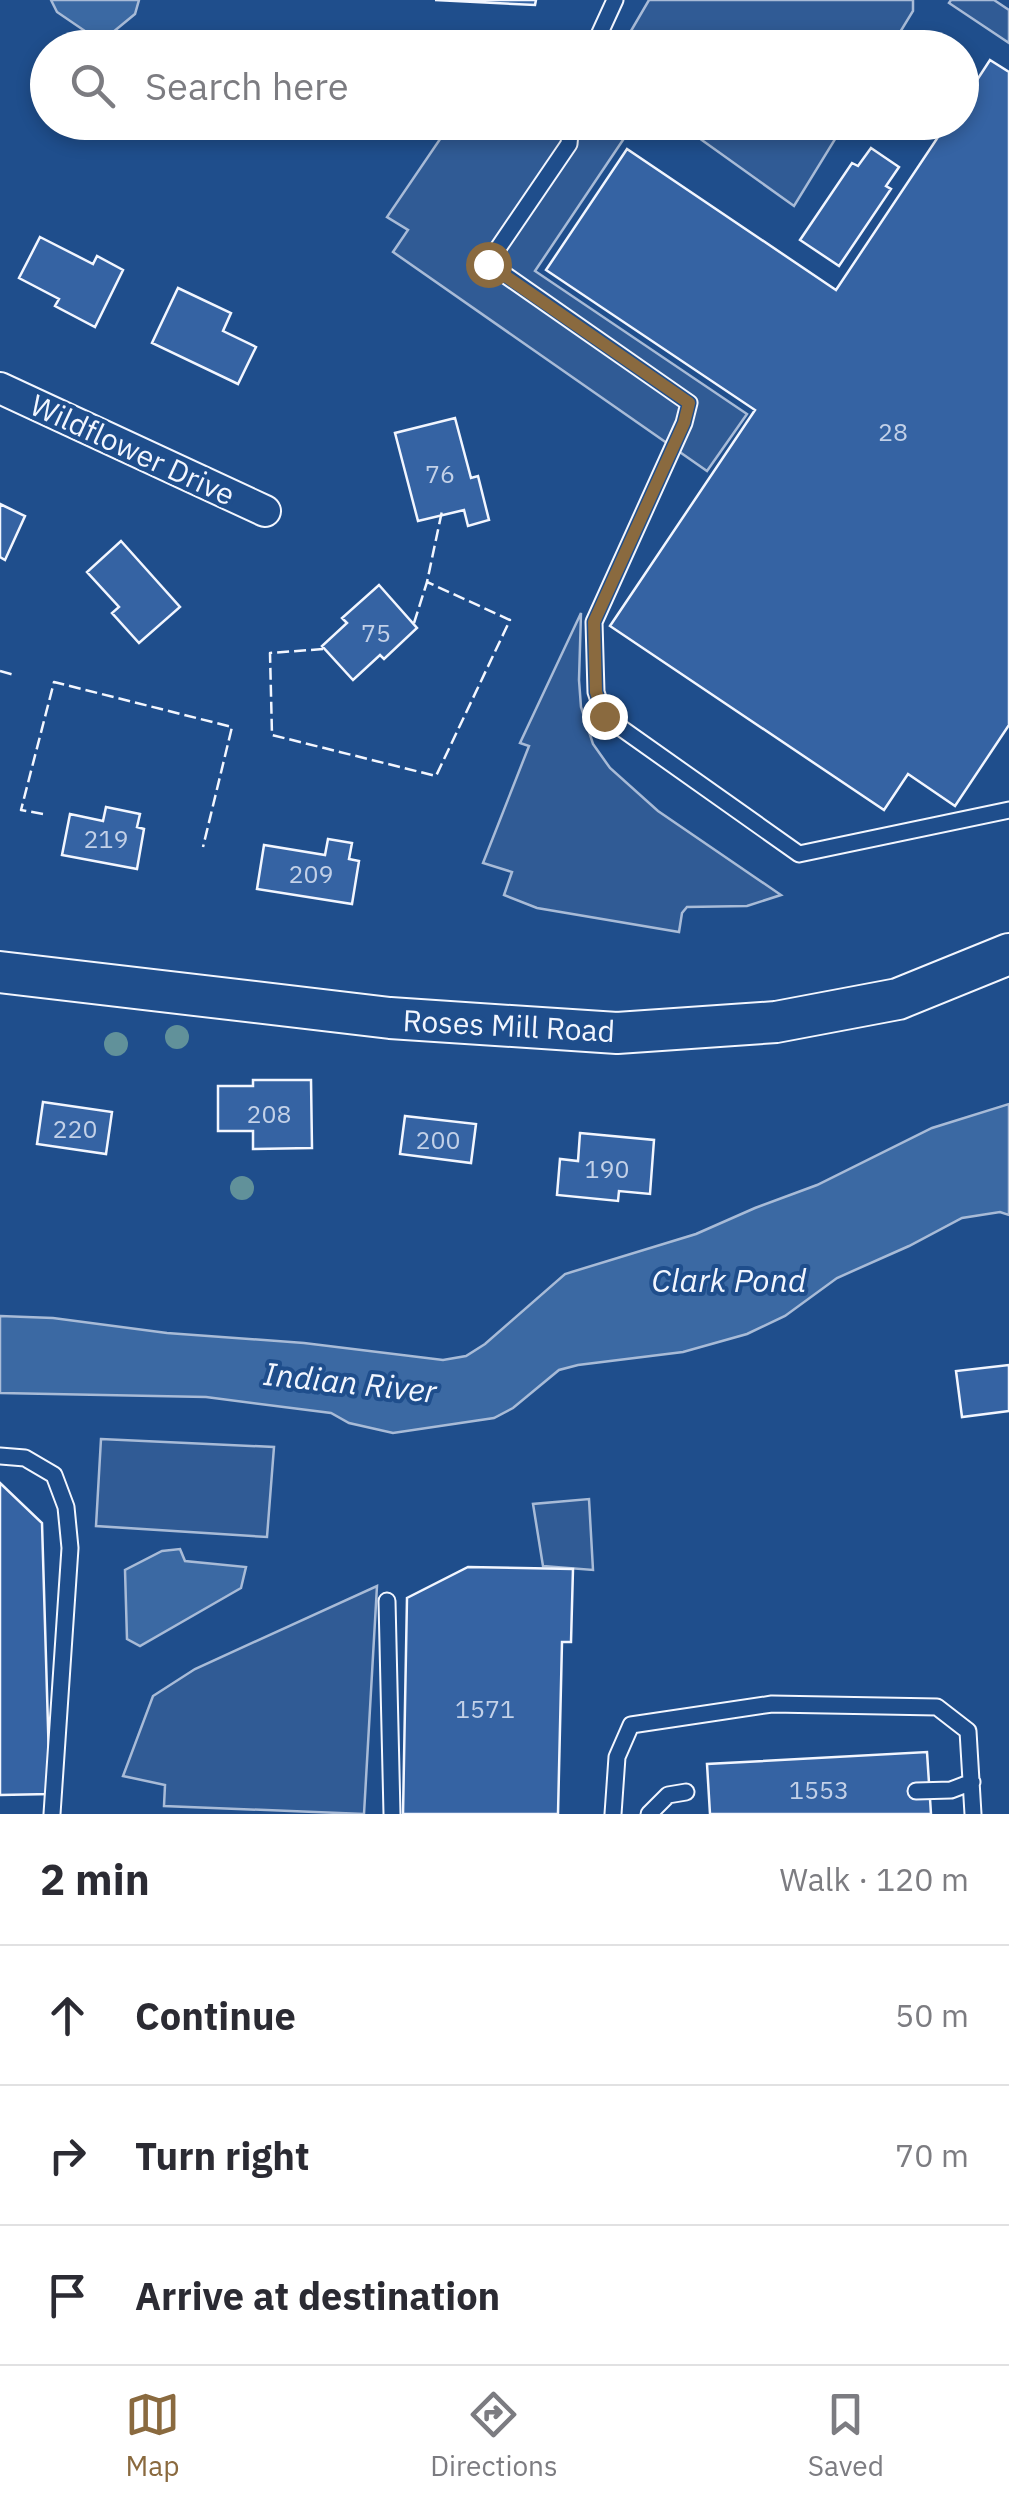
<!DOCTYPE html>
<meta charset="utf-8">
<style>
:root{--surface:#fff;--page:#f2f2f3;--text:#2b2b33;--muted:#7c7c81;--line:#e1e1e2;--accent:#8a6a3f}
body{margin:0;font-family:"IBM Plex Sans",sans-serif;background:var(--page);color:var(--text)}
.stop{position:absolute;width:30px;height:30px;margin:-22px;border:8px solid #8a6a3f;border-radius:50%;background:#fff}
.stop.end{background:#8a6a3f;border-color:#fff;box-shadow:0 2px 10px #0008}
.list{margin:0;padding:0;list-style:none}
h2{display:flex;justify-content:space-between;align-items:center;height:130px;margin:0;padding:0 40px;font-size:42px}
h2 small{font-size:32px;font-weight:400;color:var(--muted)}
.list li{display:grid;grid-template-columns:65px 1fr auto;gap:30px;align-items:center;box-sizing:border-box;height:140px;padding:0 40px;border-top:2px solid var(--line)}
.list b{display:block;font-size:38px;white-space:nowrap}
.list em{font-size:32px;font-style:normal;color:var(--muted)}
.icon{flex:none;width:55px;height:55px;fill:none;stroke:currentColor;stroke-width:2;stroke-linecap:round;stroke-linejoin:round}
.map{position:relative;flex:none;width:1009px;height:1814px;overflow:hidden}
.search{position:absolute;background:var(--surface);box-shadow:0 5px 15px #0003;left:30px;right:30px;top:30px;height:110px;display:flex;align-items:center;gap:25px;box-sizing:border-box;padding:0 35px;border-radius:55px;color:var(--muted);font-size:38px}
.sheet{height:550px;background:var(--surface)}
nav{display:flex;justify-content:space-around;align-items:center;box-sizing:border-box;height:140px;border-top:2px solid var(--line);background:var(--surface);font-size:28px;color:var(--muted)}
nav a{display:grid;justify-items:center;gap:5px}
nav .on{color:var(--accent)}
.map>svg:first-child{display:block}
</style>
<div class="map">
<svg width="1009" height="1814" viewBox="0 0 1009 1814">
<rect width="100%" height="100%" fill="#1f4e8c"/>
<path fill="#305b95" stroke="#a8bbd7" stroke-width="2.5" d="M 649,0 L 913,0 L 913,11 L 891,47 L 625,47 L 625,41 Z
M 951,0 L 994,0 L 1009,10 L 1009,43 L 949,3 Z
M 451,123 L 487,123 L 526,137 L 535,134 L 548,123 L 624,123 L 631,128 L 535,271 L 747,414 L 707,471 L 393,252 L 408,230 L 387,217 Z
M 678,123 L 845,122 L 845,123 L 794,206 Z
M 581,613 L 579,680 L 581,707 L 593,744 L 610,768 L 658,811 L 781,895 L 747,906 L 687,907 L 682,913 L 679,932 L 537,908 L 504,895 L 512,872 L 483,863 L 529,746 L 520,743 Z
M 101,1439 L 274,1447 L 267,1537 L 96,1526 Z
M 589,1499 L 593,1570 L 543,1566 L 533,1504 Z
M 377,1586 L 364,1814 L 164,1806 L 165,1785 L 123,1776 L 153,1696 L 195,1669 Z"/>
<path fill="#3b69a3" stroke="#a8bbd7" stroke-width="2.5" d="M 51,0 L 139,0 L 135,14 L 101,42 L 57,12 Z
M 1009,1104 L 1009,1215 L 1000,1212 L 962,1218 L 909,1246 L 837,1278 L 785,1316 L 747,1334 L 683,1352 L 578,1365 L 559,1370 L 513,1408 L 494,1418 L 393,1433 L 349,1423 L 331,1413 L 206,1397 L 0,1393 L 0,1316 L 53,1318 L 167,1333 L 304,1343 L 443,1360 L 466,1356 L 485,1344 L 565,1274 L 696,1234 L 755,1208 L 817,1185 L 932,1128 Z
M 180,1549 L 185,1561 L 246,1567 L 241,1588 L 140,1646 L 127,1639 L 125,1570 L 162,1551 Z"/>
<path fill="#3563a3" stroke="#f2f6ff" stroke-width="2.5" d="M 435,0 L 536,0 L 535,5 Z
M 990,60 L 1009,72 L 1009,725 L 955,806 L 908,774 L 884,810 L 610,626 L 755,410 L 546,270 L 627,149 L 836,290 L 948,122 L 962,122 L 962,103 Z
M 871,148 L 899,167 L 886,186 L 891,189 L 839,266 L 800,240 L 852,163 L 858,166 Z
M 40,237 L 93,264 L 97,256 L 123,270 L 95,327 L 55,306 L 59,299 L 19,278 Z
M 178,288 L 231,313 L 223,331 L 256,347 L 238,384 L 152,343 Z
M 455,418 L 471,478 L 478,476 L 489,520 L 468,526 L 464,510 L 418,521 L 395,433 Z
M 0,504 L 25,516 L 5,560 L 0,557 Z
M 121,541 L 180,607 L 139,643 L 112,613 L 119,607 L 87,572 Z
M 379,585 L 417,628 L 384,659 L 380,655 L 353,680 L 322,646 L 347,623 L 342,618 Z
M 106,807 L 140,814 L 137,827 L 144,829 L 137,869 L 62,855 L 70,814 L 103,821 Z
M 328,839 L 352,843 L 349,859 L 359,861 L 352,904 L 257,889 L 264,845 L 325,855 Z
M 253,1080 L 311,1080 L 312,1148 L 253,1149 L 253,1131 L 218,1131 L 218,1086 L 253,1086 Z
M 43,1102 L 112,1112 L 106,1154 L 37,1144 Z
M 405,1116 L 476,1124 L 471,1163 L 400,1154 Z
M 580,1133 L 654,1140 L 650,1194 L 619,1191 L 618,1201 L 557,1195 L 560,1159 L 578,1161 Z
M 1009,1365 L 1009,1411 L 962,1417 L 956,1371 Z
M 0,1483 L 42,1523 L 50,1794 L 0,1795 Z
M 468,1567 L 573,1569 L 571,1642 L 562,1642 L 558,1814 L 403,1814 L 407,1598 Z
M 927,1752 L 931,1814 L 710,1814 L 707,1764 Z"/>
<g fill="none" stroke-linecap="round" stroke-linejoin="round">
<defs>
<path id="lane" d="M 593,48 L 615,0
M 571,122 L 569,144 L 488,263 L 689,403 L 684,423 L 594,622 L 596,692 L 604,716 L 799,854 L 1009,810
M 0,1456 L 25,1458 L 54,1475 L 66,1507 L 70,1548 L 52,1814
M 387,1601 L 392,1814
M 916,1791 L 951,1790 L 972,1782
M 613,1814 L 617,1757 L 631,1725 L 772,1704 L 937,1707 L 968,1731 L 973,1814
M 649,1814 L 668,1795 L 686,1792"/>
<path id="street" d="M 0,388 L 265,511"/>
<path id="secondary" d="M 0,972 L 390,1018 L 617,1033 L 776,1022 L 898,999 L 1009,954"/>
</defs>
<use href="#lane" stroke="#f2f6ff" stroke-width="19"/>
<use href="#street" stroke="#f2f6ff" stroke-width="34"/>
<use href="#secondary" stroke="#f2f6ff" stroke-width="44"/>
<use href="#lane" stroke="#1f4e8c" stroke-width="15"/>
<use href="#street" stroke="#1f4e8c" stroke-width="30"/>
<use href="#secondary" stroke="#1f4e8c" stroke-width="40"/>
<path stroke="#f2f6ff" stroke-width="2.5" stroke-dasharray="12 5" stroke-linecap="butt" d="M 414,623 L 427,582 L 442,511
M 323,649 L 270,653 L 272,735 L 436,776 L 510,620 L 427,582
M 0,671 L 14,675
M 43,814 L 21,810 L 54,682 L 232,727 L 203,847"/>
</g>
<g fill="#61919a">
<circle cx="177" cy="1037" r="12"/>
<circle cx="116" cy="1044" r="12"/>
<circle cx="242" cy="1188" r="12"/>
</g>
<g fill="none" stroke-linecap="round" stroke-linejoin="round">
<path stroke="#8a6a3f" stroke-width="12" d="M 488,264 L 689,403 L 684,423 L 594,622 L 596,692 L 604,716"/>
</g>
<g text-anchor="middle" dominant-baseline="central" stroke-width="8" stroke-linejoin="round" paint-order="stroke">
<g font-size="25" fill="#c3d1e8">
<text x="893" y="431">28</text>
<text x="440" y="473">76</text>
<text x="376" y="632">75</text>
<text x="106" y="838">219</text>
<text x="311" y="873">209</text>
<text x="269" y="1113">208</text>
<text x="75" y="1128">220</text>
<text x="438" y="1139">200</text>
<text x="607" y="1168">190</text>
<text x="485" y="1708">1571</text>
<text x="819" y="1789">1553</text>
</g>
<g font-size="30" fill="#f2f6ff" stroke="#1f4e8c">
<text transform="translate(133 449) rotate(25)">Wildflower Drive</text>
<text transform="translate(509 1025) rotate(3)">Roses Mill Road</text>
</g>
<g font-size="32" font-style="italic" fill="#f2f6ff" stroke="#1f4e8c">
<text x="729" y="1280">Clark Pond</text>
<text transform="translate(350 1382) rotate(6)">Indian River</text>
</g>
</g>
</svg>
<div class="stop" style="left:488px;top:264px"></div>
<div class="stop end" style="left:604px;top:716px"></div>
<div class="search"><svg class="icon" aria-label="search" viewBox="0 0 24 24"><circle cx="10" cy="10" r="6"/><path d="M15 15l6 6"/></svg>Search here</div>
</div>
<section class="sheet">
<h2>2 min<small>Walk · 120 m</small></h2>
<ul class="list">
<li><svg class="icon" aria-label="ahead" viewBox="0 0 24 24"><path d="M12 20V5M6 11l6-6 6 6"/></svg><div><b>Continue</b></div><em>50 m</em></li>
<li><svg class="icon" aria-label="right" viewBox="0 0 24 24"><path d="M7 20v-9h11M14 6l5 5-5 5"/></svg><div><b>Turn right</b></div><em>70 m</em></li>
<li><svg class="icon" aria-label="arrive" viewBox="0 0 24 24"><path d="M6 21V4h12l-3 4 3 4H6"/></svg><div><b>Arrive at destination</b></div></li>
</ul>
</section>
<nav>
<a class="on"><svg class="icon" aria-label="map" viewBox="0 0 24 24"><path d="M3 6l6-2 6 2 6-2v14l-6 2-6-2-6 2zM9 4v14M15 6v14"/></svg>Map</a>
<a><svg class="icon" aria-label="directions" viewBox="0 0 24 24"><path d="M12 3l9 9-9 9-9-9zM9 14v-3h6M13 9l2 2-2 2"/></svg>Directions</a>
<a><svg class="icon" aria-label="saved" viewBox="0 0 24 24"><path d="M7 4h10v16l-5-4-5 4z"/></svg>Saved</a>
</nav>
